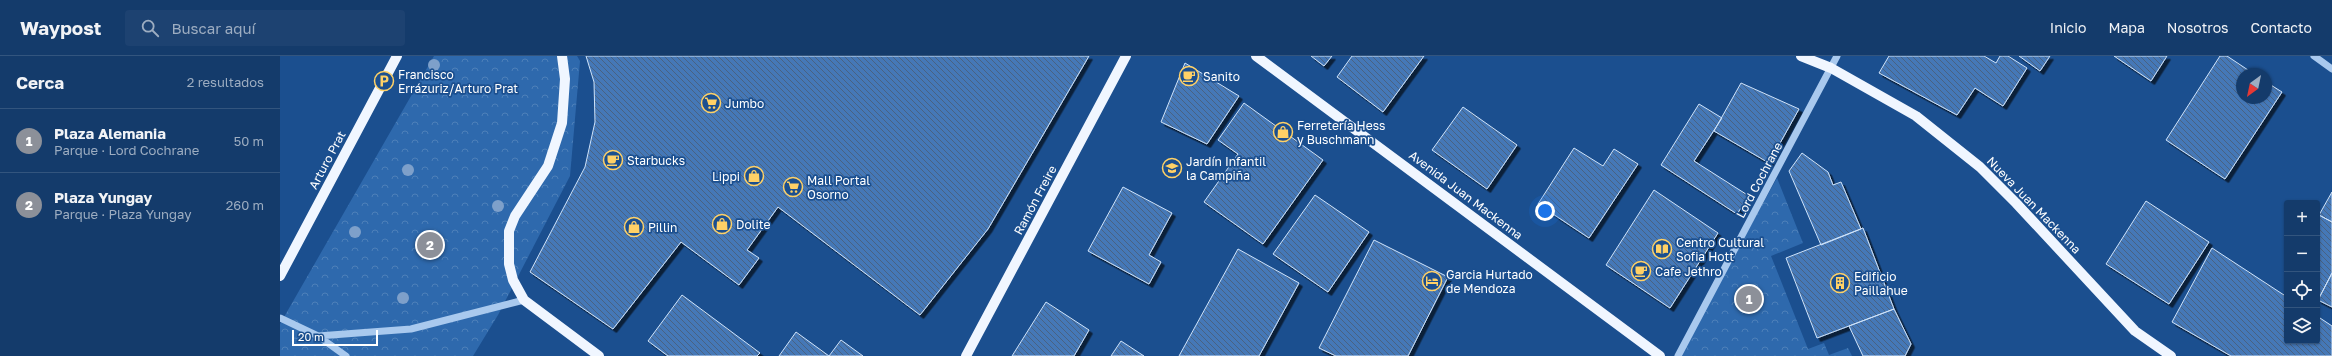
<!DOCTYPE html>
<html lang="es">
<meta charset="utf-8">
<style>
:root{--surface:#143b6b;--page:#1d4271;--text:#f1f3f6;--muted:#9dadc1;--line:#33557e;--accent:#8c9099}
body{margin:0;font-family:"Golos Text",sans-serif;background:var(--page);color:var(--text)}
.controls{position:absolute;right:12px;bottom:12px;display:grid;overflow:hidden;border-radius:4px;box-shadow:0 1px 3px #0004}
.controls button{width:36px;height:36px;display:grid;place-items:center;padding:0;border:0;border-bottom:1px solid var(--line);background:var(--surface);color:var(--text);font:20px sans-serif}
.compass{position:absolute;left:1956px;top:12px;width:36px;height:36px;border-radius:50%;background:var(--surface);box-shadow:0 1px 3px #0004;rotate:213deg}
.scale{position:absolute;left:12px;bottom:10px;width:86px;box-sizing:border-box;padding-left:4px;border:2px solid #fff;border-top:0;font-size:11px;line-height:14px;white-space:nowrap;color:#fff;-webkit-text-stroke:3px #1b4f8f;paint-order:stroke}
.you{position:absolute;left:1265px;top:155px;width:14px;height:14px;margin:-10px;border:3px solid #fff;border-radius:50%;background:#1a73e8;box-shadow:0 0 0 6px #1a73e833}
.badge{display:grid;place-items:center;width:26px;height:26px;border-radius:50%;background:var(--accent);color:#fff;font-size:13px;font-weight:700}
.pin{position:absolute;translate:-50% -50%;border:2px solid #fff;box-shadow:0 1px 4px #0006}
.list{margin:0;padding:0;list-style:none}
h2{display:flex;justify-content:space-between;align-items:center;height:52px;margin:0;padding:0 16px;font-size:17px}
h2 small{font-size:13px;font-weight:400;color:var(--muted)}
.list li{display:grid;grid-template-columns:26px 1fr auto;gap:12px;align-items:center;box-sizing:border-box;height:64px;padding:0 16px;border-top:1px solid var(--line)}
.list b{display:block;font-size:15px;white-space:nowrap}
.list p{margin:0;font-size:13px;white-space:nowrap;color:var(--muted)}
.list em{font-size:13px;font-style:normal;color:var(--muted)}
.icon{flex:none;width:22px;height:22px;fill:none;stroke:currentColor;stroke-width:2;stroke-linecap:round;stroke-linejoin:round}
.map{position:relative;flex:none;width:2052px;height:300px;overflow:hidden}
header{display:flex;align-items:center;gap:24px;box-sizing:border-box;height:56px;padding:0 20px;background:var(--surface);border-bottom:1px solid var(--line)}
header strong{font-size:19px}
nav{display:flex;gap:22px;margin-inline-start:auto;font-size:14px}
.search{width:280px;height:36px;background:var(--page);display:flex;align-items:center;gap:10px;box-sizing:border-box;padding:0 14px;border-radius:4px;color:var(--muted);font-size:15px}
main{display:flex}
aside{flex:1;background:var(--surface)}
.map>svg:first-child{display:block}
</style>
<header>
<strong>Waypost</strong>
<div class="search"><svg class="icon" aria-label="search" viewBox="0 0 24 24"><circle cx="10" cy="10" r="6"/><path d="M15 15l6 6"/></svg>Buscar aquí</div>
<nav><a>Inicio</a><a>Mapa</a><a>Nosotros</a><a>Contacto</a></nav>
</header>
<main>
<aside>
<h2>Cerca<small>2 resultados</small></h2>
<ul class="list">
<li><span class="badge">1</span><div><b>Plaza Alemania</b><p>Parque · Lord Cochrane</p></div><em>50 m</em></li>
<li><span class="badge">2</span><div><b>Plaza Yungay</b><p>Parque · Plaza Yungay</p></div><em>260 m</em></li>
</ul>
</aside>
<div class="map">
<svg width="2052" height="300" viewBox="0 0 2052 300">
<defs>
<pattern id="park-crowns" width="20" height="18" patternUnits="userSpaceOnUse"><rect width="20" height="18" fill="#2e69ad"/><path d="M2 6a3 3 0 1 1 6 0M12 15a3 3 0 1 1 6 0" fill="none" stroke="#4d80b9"/></pattern>
<pattern id="building-back-hatch" width="6" height="6" patternUnits="userSpaceOnUse"><rect width="6" height="6" fill="#4478b7"/><path d="M-1 5l2 2M0 0l6 6M5-1l2 2" fill="none" stroke="#486282"/></pattern>
<filter id="shadow"><feDropShadow dx="3.5" dy="3.5" stdDeviation="0" flood-color="#0009"/></filter>
</defs>
<rect width="100%" height="100%" fill="#1b4f8f"/>
<path fill="url(#park-crowns)" d="M 154,0 L 297,0 L 300,5 L 290,120 L 218,259 L 193,300 L 0,300 L 0,268 Z
M 1497,122 L 1523,187 L 1491,200 L 1528,293 L 1544,287 L 1549,299 L 1568,292 L 1572,300 L 1398,300 Z"/>
<path fill="url(#building-back-hatch)" stroke="#cfe3fa" filter="url(#shadow)" d="M 306,0 L 809,0 L 708,173 L 640,259 L 498,151 L 467,194 L 479,202 L 459,229 L 401,186 L 333,273 L 250,216 L 305,111 L 315,66 L 314,26 Z
M 1031,0 L 1052,0 L 1044,10 Z
M 1072,0 L 1144,0 L 1103,56 L 1057,21 Z
M 1609,0 L 1704,0 L 1716,7 L 1720,0 L 1728,0 L 1747,12 L 1723,50 L 1695,32 L 1677,59 L 1599,17 Z
M 1739,0 L 1770,0 L 1760,15 Z
M 1834,0 L 1887,0 L 1871,25 Z
M 1940,0 L 1947,0 L 1974,18 L 1962,18 L 1962,42 L 1986,42 L 1986,26 L 2002,36 L 1945,123 L 1886,84 Z
M 905,7 L 959,40 L 927,88 L 881,66 Z
M 1461,27 L 1519,53 L 1489,107 L 1434,75 Z
M 964,47 L 1043,104 L 983,188 L 924,146 L 958,98 L 938,84 Z
M 1419,48 L 1442,62 L 1414,105 L 1469,140 L 1457,158 L 1381,109 Z
M 1183,51 L 1237,89 L 1207,133 L 1152,94 Z
M 1294,92 L 1323,110 L 1334,93 L 1358,108 L 1309,182 L 1258,148 Z
M 1522,97 L 1548,116 L 1553,129 L 1561,126 L 1581,173 L 1541,189 L 1509,115 Z
M 843,131 L 892,157 L 869,199 L 881,206 L 869,228 L 808,195 Z
M 1374,134 L 1438,177 L 1390,252 L 1326,209 Z
M 2052,136 L 2052,166 L 2039,159 Z
M 1035,139 L 1089,176 L 1048,236 L 993,198 Z
M 1866,145 L 1929,186 L 1889,248 L 1826,208 Z
M 2039,159 L 2052,166 L 2052,217 L 2038,244 L 2037,163 Z
M 1583,172 L 1614,253 L 1537,282 L 1506,202 Z
M 1094,184 L 1168,221 L 1128,300 L 1056,300 L 1039,292 Z
M 1932,192 L 2007,241 L 2007,285 L 2037,285 L 2037,260 L 2052,270 L 2052,300 L 1951,300 L 1892,266 Z
M 958,193 L 1019,227 L 979,300 L 899,300 Z
M 2052,217 L 2052,251 L 2038,244 Z
M 402,239 L 480,297 L 477,300 L 388,300 L 368,285 Z
M 766,246 L 809,274 L 794,300 L 732,300 Z
M 1614,253 L 1631,288 L 1625,300 L 1583,300 L 1569,270 Z
M 516,276 L 549,300 L 499,300 Z
M 561,284 L 583,300 L 549,300 Z
M 841,285 L 864,300 L 831,300 Z"/>
<g fill="none" stroke-linecap="round" stroke-linejoin="round">
<path stroke="#a9c9ee" stroke-width="7" d="M 2034,0 L 2052,13
M 0,262 L 38,280 L 66,300
M 38,280 L 131,273 L 244,244
M 1398,300 L 1557,0"/>
<path stroke="#f0f6ff" stroke-width="10" d="M 282,0 L 285,23 L 282,67 L 268,110 L 235,160 L 229,175 L 229,208 L 233,224 L 244,244 L 319,300
M 976,0 L 1380,300
M 1521,0 L 1551,12 L 1636,60 L 1700,111 L 1736,147 L 1855,275 L 1891,300
M 0,220 L 117,0
M 686,300 L 846,0"/>
</g>
<g fill="#7ea0ca">
<circle cx="154" cy="9" r="6"/>
<circle cx="128" cy="114" r="6"/>
<circle cx="218" cy="150" r="6"/>
<circle cx="75" cy="176" r="6"/>
<circle cx="123" cy="242" r="6"/>
</g>
<defs>
<symbol id="cafe-ring" viewBox="-11 -11 22 22"><circle r="9.5" fill="#1b4f8f" stroke="#ffd166" stroke-width="1.5"/><path d="M-5.5-4.5H6V0H3Q3 3.5 0 3.5H-2.5Q-5.5 3.5-5.5 0ZM3-3.2v2h1.7v-2ZM-6 4.5H4V6H-6Z" fill="#ffd166"/></symbol>
<symbol id="parking-ring" viewBox="-11 -11 22 22"><circle r="9.5" fill="#1b4f8f" stroke="#ffd166" stroke-width="1.5"/><path d="M-3.5-5.5H1a3.5 3.5 0 0 1 0 7H-1V5.5H-3.5ZM-1-3.4V-.6H.8a1.4 1.4 0 0 0 0-2.8Z" fill="#ffd166"/></symbol>
<symbol id="supermarket-ring" viewBox="-11 -11 22 22"><circle r="9.5" fill="#1b4f8f" stroke="#ffd166" stroke-width="1.5"/><path d="M-6-5.5h2.5l.6 2H6L4.5 2H-2.5L-4.4-4H-6ZM-1.5 3.2a1.3 1.3 0 1 0 .1 0ZM3 3.2a1.3 1.3 0 1 0 .1 0Z" fill="#ffd166"/></symbol>
<symbol id="shop-ring" viewBox="-11 -11 22 22"><circle r="9.5" fill="#1b4f8f" stroke="#ffd166" stroke-width="1.5"/><path d="M-5-2.5h2.3a2.7 3.5 0 0 1 5.4 0H5L5.5 6h-11ZM-1.5-2.5h3a1.5 2.3 0 0 0-3 0Z" fill="#ffd166"/></symbol>
<symbol id="school-ring" viewBox="-11 -11 22 22"><circle r="9.5" fill="#1b4f8f" stroke="#ffd166" stroke-width="1.5"/><path d="M0-5L7-2L0 1L-7-2ZM-4 1L0 2.5L4 1V4Q0 6-4 4Z" fill="#ffd166"/></symbol>
<symbol id="library-ring" viewBox="-11 -11 22 22"><circle r="9.5" fill="#1b4f8f" stroke="#ffd166" stroke-width="1.5"/><path d="M-6-4Q-3-5.5-.7-3.5V5Q-3 3-6 4ZM6-4Q3-5.5 .7-3.5V5Q3 3 6 4Z" fill="#ffd166"/></symbol>
<symbol id="hotel-ring" viewBox="-11 -11 22 22"><circle r="9.5" fill="#1b4f8f" stroke="#ffd166" stroke-width="1.5"/><path d="M-6-4.5h1.5V1H6V5H4.5V3h-9V5H-6ZM-4 0a1.8 1.8 0 1 1 3.6 0ZM.5 0V-2.5h3Q6-2.5 6 0Z" fill="#ffd166"/></symbol>
<symbol id="building-ring" viewBox="-11 -11 22 22"><circle r="9.5" fill="#1b4f8f" stroke="#ffd166" stroke-width="1.5"/><path d="M-4-6H4V6H1V3H-1V6H-4ZM-2.5-4.3h1.7v1.8h-1.7ZM.8-4.3h1.7v1.8H.8ZM-2.5-1h1.7V.8h-1.7ZM.8-1h1.7V.8H.8Z" fill="#ffd166"/></symbol>
</defs>
<g fill-rule="evenodd">
<use href="#cafe-ring" x="898" y="9" width="22" height="22"/>
<use href="#parking-ring" x="93" y="14" width="22" height="22"/>
<use href="#supermarket-ring" x="420" y="36" width="22" height="22"/>
<use href="#shop-ring" x="992" y="65" width="22" height="22"/>
<use href="#cafe-ring" x="322" y="93" width="22" height="22"/>
<use href="#school-ring" x="881" y="101" width="22" height="22"/>
<use href="#shop-ring" x="463" y="109" width="22" height="22"/>
<use href="#supermarket-ring" x="502" y="120" width="22" height="22"/>
<use href="#shop-ring" x="431" y="157" width="22" height="22"/>
<use href="#shop-ring" x="343" y="160" width="22" height="22"/>
<use href="#library-ring" x="1371" y="182" width="22" height="22"/>
<use href="#cafe-ring" x="1350" y="204" width="22" height="22"/>
<use href="#hotel-ring" x="1141" y="214" width="22" height="22"/>
<use href="#building-ring" x="1549" y="216" width="22" height="22"/>
</g>
<g text-anchor="middle" dominant-baseline="central" stroke-width="3.5" stroke-linejoin="round" paint-order="stroke">
<g font-size="12" fill="#fff" stroke="#1b4f8f" text-anchor="start">
<text x="118" y="18">Francisco<tspan x="118" dy="14">Errázuriz/Arturo Prat</tspan></text>
<text x="923" y="20">Sanito</text>
<text x="445" y="47">Jumbo</text>
<text x="1017" y="69">Ferretería Hess<tspan x="1017" dy="14">y Buschmann</tspan></text>
<text x="347" y="104">Starbucks</text>
<text x="906" y="105">Jardín Infantil<tspan x="906" dy="14">la Campiña</tspan></text>
<text x="460" y="120" text-anchor="end">Lippi</text>
<text x="527" y="124">Mall Portal<tspan x="527" dy="14">Osorno</tspan></text>
<text x="456" y="168">Dolite</text>
<text x="368" y="171">Pillin</text>
<text x="1396" y="186">Centro Cultural<tspan x="1396" dy="14">Sofia Hott</tspan></text>
<text x="1375" y="215">Cafe Jethro</text>
<text x="1166" y="218">Garcia Hurtado<tspan x="1166" dy="14">de Mendoza</tspan></text>
<text x="1574" y="220">Edificio<tspan x="1574" dy="14">Paillahue</tspan></text>
</g>
<g font-size="12" fill="#fff" stroke="#1b4f8f">
<text transform="translate(47 104) rotate(-62)">Arturo Prat</text>
<text transform="translate(1479 124) rotate(-62)">Lord Cochrane</text>
<text transform="translate(1186 139) rotate(37)">Avenida Juan Mackenna</text>
<text transform="translate(755 144) rotate(-62)">Ramón Freire</text>
<text transform="translate(1754 149) rotate(46)">Nueva Juan Mackenna</text>
</g>
</g>
</svg>
<div class="controls">
<button>+</button>
<button>−</button>
<button><svg class="icon" aria-label="locate" viewBox="0 0 24 24"><circle cx="12" cy="12" r="6"/><path d="M12 2v4M12 18v4M2 12h4M18 12h4"/></svg></button>
<button><svg class="icon" aria-label="layers" viewBox="0 0 24 24"><path d="M12 4l9 5-9 5-9-5zM3 14l9 5 9-5"/></svg></button>
</div>
<svg class="compass" viewBox="-18 -18 36 36"><path d="M0-13l5 13h-10z" fill="#e53935"/><path d="M0 13l5-13h-10z" fill="#9dadc1"/></svg>
<div class="scale">20 m</div>
<div class="you"></div>
<div class="pin badge" style="left:1469px;top:243px">1</div>
<div class="pin badge" style="left:150px;top:189px">2</div>
</div>
</main>
